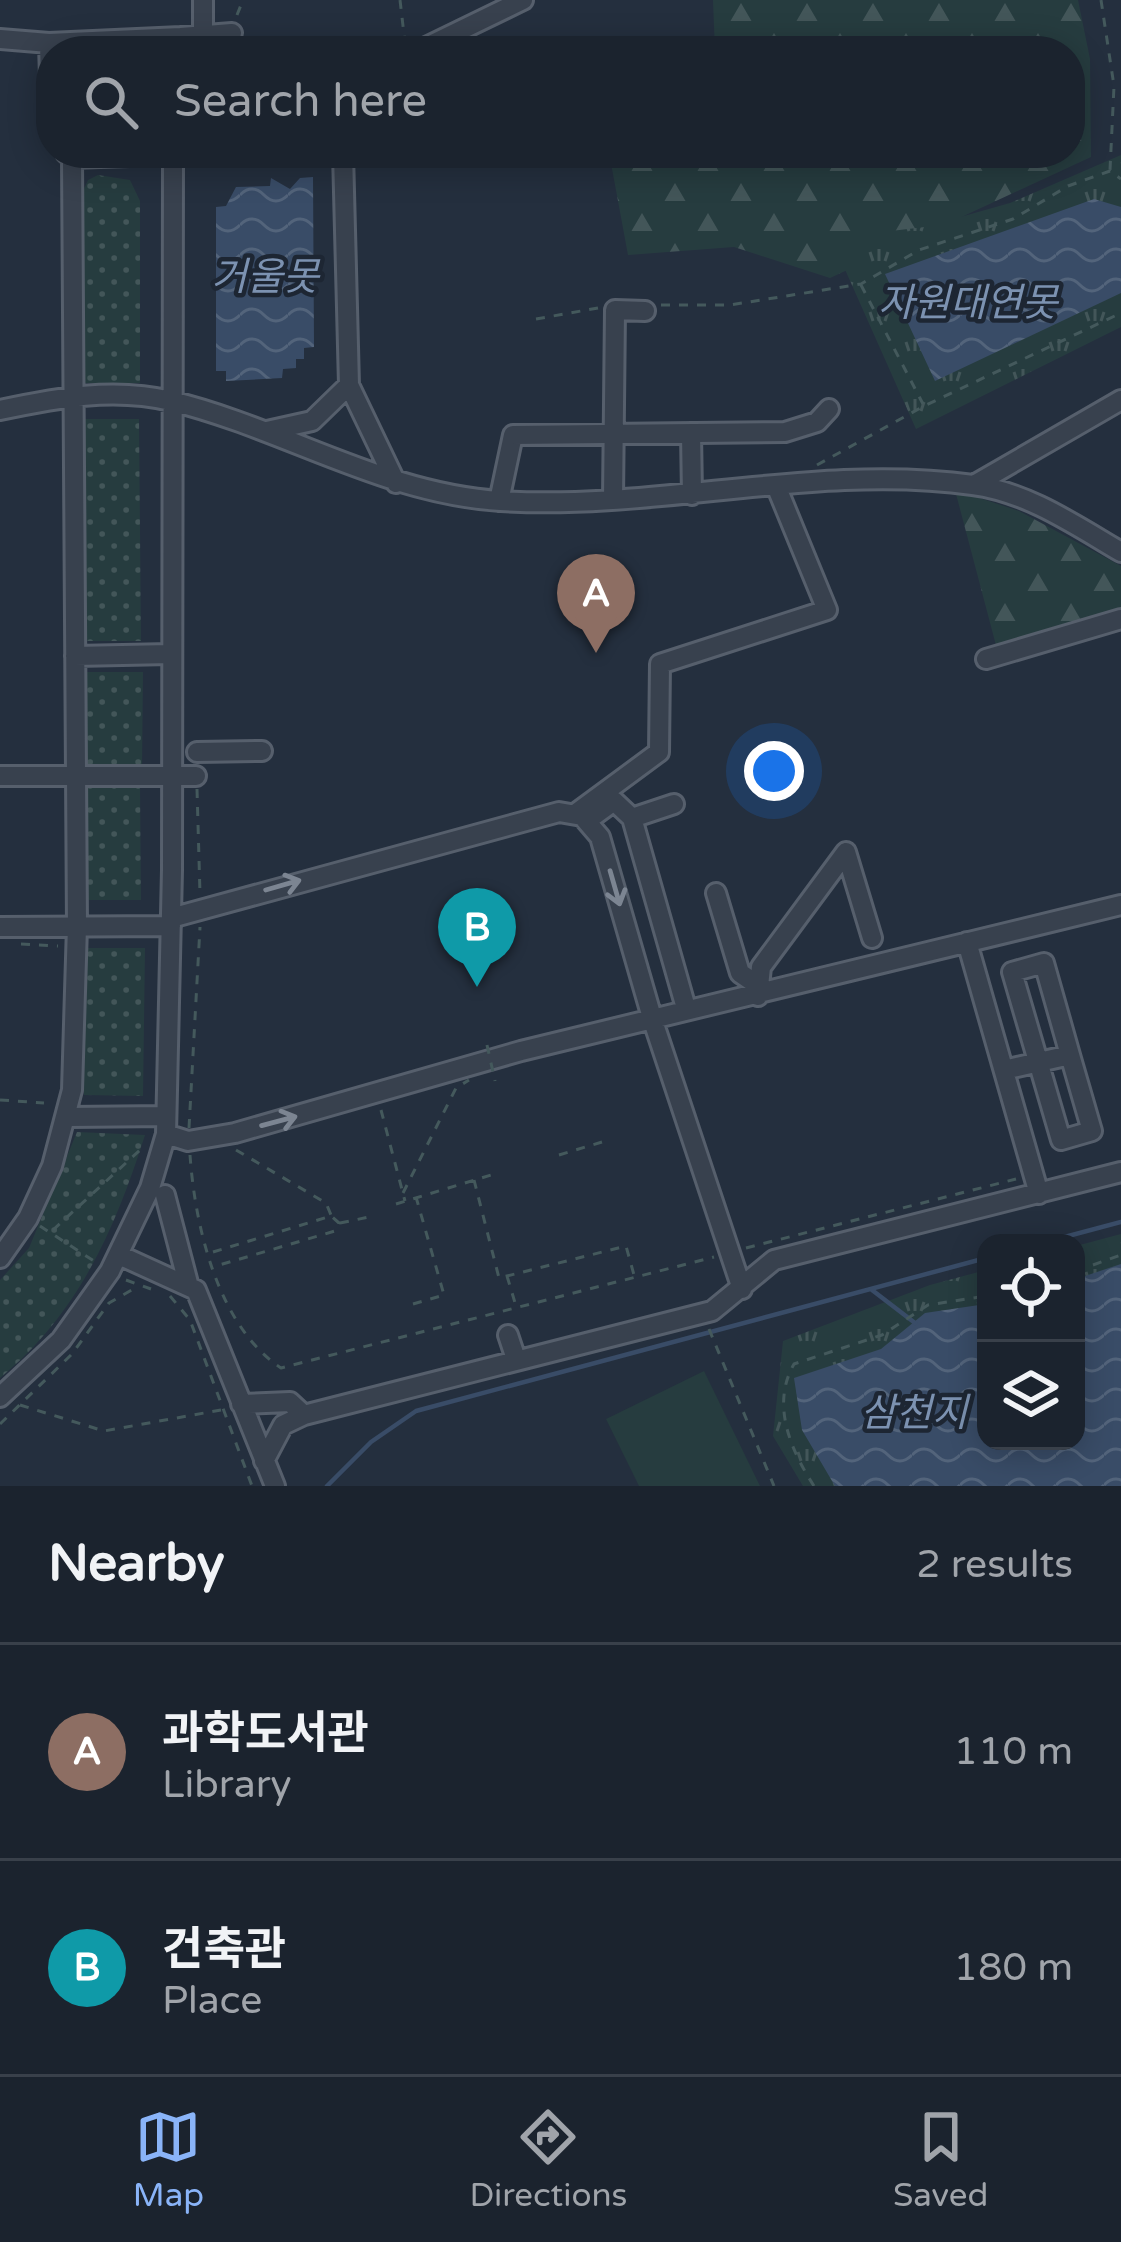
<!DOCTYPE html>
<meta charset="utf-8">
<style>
:root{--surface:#1b232e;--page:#242b36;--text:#f1f3f6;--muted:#a0a4aa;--line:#39404a;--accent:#8ab4f8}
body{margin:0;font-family:"Varela Round","Noto Sans KR",sans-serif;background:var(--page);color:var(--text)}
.controls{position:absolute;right:36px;bottom:36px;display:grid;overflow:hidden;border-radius:24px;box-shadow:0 6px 30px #0003}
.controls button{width:108px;height:108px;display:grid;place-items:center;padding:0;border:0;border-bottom:3px solid var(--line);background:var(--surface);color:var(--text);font:60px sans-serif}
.you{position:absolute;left:774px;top:771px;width:42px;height:42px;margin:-30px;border:9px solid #fff;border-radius:50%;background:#1a73e8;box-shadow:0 0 0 18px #1a73e833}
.badge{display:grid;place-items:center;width:78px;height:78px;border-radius:50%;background:var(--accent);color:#fff;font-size:39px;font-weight:700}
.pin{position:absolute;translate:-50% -99px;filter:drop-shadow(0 3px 6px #0008)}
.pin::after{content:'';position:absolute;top:63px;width:42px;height:36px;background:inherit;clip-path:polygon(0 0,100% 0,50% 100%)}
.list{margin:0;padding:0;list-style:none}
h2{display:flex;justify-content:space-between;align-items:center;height:156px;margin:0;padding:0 48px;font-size:51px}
h2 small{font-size:39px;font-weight:400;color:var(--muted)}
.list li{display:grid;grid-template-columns:78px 1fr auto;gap:36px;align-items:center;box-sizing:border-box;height:216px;padding:0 48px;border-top:3px solid var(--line)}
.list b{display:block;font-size:45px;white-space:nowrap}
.list p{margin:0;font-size:39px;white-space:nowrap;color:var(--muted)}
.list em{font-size:39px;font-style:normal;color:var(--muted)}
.icon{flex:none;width:66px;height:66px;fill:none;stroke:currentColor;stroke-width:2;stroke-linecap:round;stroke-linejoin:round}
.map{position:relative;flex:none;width:1121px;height:1486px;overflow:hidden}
.search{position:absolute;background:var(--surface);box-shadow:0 6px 30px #0003;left:36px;right:36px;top:36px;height:132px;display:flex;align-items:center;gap:30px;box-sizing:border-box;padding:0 42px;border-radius:48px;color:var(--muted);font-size:45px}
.sheet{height:588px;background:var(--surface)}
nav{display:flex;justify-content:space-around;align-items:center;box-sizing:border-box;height:168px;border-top:3px solid var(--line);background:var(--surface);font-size:33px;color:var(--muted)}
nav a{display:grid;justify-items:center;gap:6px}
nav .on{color:var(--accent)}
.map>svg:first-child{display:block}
</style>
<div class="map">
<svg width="1121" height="1486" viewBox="0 0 1121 1486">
<defs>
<pattern id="grass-dots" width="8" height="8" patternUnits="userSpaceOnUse" patternTransform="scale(3)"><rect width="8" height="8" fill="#263c3f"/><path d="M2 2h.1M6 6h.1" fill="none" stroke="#435659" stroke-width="1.8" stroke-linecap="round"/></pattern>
<pattern id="forest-firs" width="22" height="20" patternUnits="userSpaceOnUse" patternTransform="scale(3)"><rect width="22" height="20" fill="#263c3f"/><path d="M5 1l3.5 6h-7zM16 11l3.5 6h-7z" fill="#435659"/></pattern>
<pattern id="park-tufts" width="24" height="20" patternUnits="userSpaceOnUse" patternTransform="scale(3)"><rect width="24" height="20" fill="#263c3f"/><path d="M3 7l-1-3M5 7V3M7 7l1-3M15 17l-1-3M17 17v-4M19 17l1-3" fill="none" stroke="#435659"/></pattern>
<pattern id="water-waves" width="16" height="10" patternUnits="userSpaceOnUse" patternTransform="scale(3)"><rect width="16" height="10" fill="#394c67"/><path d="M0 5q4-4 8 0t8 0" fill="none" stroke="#53647b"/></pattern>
</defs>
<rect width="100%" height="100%" fill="#242f3e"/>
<path fill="url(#grass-dots)" d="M 98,175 L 130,180 L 140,201 L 140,383 L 80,383 L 78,202 L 88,180 Z
M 79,419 L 139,419 L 141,641 L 80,641 Z
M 82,672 L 143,672 L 142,767 L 82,768 Z
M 81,785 L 140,785 L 141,900 L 81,900 Z
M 85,948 L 145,948 L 143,1096 L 84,1095 Z
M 77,1132 L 145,1135 C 115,1229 79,1313 0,1378 L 0,1280 L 29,1248 Z"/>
<path fill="url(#forest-firs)" d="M 713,0 L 1078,0 L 1090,59 L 1091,157 L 830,278 L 734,247 L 628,255 L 611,163 L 657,165 L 659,153 L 1070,153 L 1070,51 L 715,51 Z
M 955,490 L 1019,511 L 1121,566 L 1121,613 L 997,649 Z"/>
<path fill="url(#park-tufts)" d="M 1121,155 L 1121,327 L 916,429 L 831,238 L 925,227 L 1010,203 Z
M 1121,1234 L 1121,1486 L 803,1486 L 773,1436 L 783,1341 L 930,1285 L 986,1270 L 986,1441 L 1076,1441 L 1076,1246 Z"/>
<path fill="#263c3f" d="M 704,1371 L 760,1486 L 639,1486 L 606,1419 Z"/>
<path fill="url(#water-waves)" d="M 313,177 L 314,347 L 304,348 L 304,359 L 296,359 L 296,368 L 283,369 L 282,378 L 226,381 L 226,371 L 216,371 L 216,207 L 226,206 L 236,187 L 270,186 L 271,178 L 290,189 L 300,178 Z
M 1094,199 L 1121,207 L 1121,293 L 935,381 L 885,274 Z
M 1121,1264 L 1121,1486 L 835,1486 L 802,1430 L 794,1378 L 881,1349 L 925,1313 L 986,1304 L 986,1441 L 1076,1441 L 1076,1279 Z"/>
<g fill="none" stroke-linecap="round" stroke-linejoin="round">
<path stroke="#394c67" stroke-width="4.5" d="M 1042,1243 L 1121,1222
M 872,1290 L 915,1323
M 327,1486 L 371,1442 L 416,1411 L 986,1258"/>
<defs>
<path id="minor" d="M 203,36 L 203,0
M 181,37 L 232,33
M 0,39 L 49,43
M 418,51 L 523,0
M 51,114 L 49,43 L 181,37 L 183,51
M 72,158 L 216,153
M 349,385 L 396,483
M 0,410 C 57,398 113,387 171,401 C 283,428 383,494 501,501 C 657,511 817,463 973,485 C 1027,492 1075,525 1121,552
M 267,431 L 312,421 L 349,385 L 343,153
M 691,433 L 692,495
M 974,485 L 1121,400
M 613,499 L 615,310 L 645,311
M 499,501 L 513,435 L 785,432 L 817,422 L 829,409
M 75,656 L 170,654
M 986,659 L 1121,619
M 197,752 L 262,751
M 0,776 L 196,776
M 575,814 L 659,752 L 660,664 L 827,610 L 777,488
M 632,818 L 674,804
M 588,820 L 614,801 L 632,818 L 684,1001
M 716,893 L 740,973 L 756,984
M 171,918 L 559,812 L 582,816 L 600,837 L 653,1021 L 742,1289
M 0,927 L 171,926
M 967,942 L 1039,1194
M 758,996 L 761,967 L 846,852 L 872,938
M 1004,1070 L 1070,1055 L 1044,963 L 1012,972 L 1061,1140 L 1092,1131 L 1070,1055
M 69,1117 L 166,1116
M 166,1134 L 188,1141 L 235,1133 L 521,1051 L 1121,905
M 165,1195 L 188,1283
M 119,1255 L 196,1290 L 275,1486
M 0,1258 L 28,1218 L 52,1166 L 72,1090 L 77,926 L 72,158 L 66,153
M 508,1335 L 516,1359
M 0,1397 L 61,1340 L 110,1271 L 150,1188 L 166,1134 L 172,870 L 173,153
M 241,1404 L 290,1402 L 304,1415
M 264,1461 L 283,1425 L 304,1415 L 712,1311 L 774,1260 L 1121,1172"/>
</defs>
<use href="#minor" stroke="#565f6c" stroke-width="24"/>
<path stroke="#44595c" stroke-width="3" stroke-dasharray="9 9" stroke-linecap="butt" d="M 400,0 L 405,43
M 1101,0 L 1114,86 L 1110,170
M 237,15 L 243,0
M 861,285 L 923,404
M 661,305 L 730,305 L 861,284 L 919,250 L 1013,219 L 1068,186 L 1110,171 L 1121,179
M 536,319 L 598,308
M 817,465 L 924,406 L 1121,313
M 197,789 L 200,894
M 21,944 L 58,946
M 0,1100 L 44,1103
M 381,1110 L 405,1201
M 189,1128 L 200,927
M 236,1150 L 326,1203 L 331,1215
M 190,1155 C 195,1227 218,1326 281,1368 L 714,1257
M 559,1155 L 602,1142
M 474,1180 L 499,1278 L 626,1246 L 634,1275
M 403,1193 L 456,1088 L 469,1080
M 396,1204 L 491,1175
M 340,1223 L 374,1216
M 40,1226 L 97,1263
M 53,1230 L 140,1150
M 746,1248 L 1016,1179
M 213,1252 L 331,1216 L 339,1223 L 335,1231 L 216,1266
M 1076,1271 L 1121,1255
M 507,1276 L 516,1306
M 126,1280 L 151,1289
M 170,1296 L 190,1320 L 252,1486
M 413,1304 L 444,1295 L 416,1197
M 709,1329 L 774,1486
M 20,1405 L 104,1431 L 221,1410
M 0,1424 L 72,1354 L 109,1303 L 137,1287
M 814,1486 C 790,1449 771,1404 794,1364 L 882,1335 L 928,1305 L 986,1296"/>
<use href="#minor" stroke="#38414e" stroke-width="18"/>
<path stroke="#44595c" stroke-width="3" stroke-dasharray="9 9" stroke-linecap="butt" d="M 487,1045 L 495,1081"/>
</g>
<defs><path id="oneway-shaft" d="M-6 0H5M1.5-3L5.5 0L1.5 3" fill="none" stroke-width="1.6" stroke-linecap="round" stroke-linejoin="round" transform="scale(3)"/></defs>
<g stroke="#7c8592">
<use href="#oneway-shaft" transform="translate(283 885) rotate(-16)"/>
<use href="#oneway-shaft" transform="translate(615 888) rotate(74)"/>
<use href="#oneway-shaft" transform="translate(279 1121) rotate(-15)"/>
</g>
<g text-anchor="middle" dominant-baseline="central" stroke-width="9" stroke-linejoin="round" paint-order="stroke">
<g font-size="39" font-style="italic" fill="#7c92b1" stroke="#1d2633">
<text x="265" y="277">거울못</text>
<text x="968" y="303">자원대연못</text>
<text x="914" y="1413">삼천지</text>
</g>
</g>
</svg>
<div class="controls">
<button><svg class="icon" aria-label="locate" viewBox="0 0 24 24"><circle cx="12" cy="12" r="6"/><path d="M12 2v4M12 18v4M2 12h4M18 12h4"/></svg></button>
<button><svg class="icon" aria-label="layers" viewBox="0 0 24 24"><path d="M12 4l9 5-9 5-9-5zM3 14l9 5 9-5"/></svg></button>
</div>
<div class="you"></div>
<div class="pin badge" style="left:596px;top:653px;background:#8d6e63">A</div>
<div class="pin badge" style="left:477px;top:987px;background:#0f9aa8">B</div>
<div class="search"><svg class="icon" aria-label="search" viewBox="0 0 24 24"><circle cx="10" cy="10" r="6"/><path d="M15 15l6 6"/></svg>Search here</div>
</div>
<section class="sheet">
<h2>Nearby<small>2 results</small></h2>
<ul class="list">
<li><span class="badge" style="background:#8d6e63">A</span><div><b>과학도서관</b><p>Library</p></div><em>110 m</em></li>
<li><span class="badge" style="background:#0f9aa8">B</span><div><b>건축관</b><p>Place</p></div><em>180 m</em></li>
</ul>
</section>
<nav>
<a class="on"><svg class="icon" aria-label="map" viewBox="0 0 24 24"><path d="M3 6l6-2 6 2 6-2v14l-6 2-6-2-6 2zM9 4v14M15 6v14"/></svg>Map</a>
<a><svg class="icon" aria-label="directions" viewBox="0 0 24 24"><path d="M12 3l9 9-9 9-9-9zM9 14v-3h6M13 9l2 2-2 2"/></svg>Directions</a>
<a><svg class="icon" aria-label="saved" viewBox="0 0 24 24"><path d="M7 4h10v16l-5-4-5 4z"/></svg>Saved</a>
</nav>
